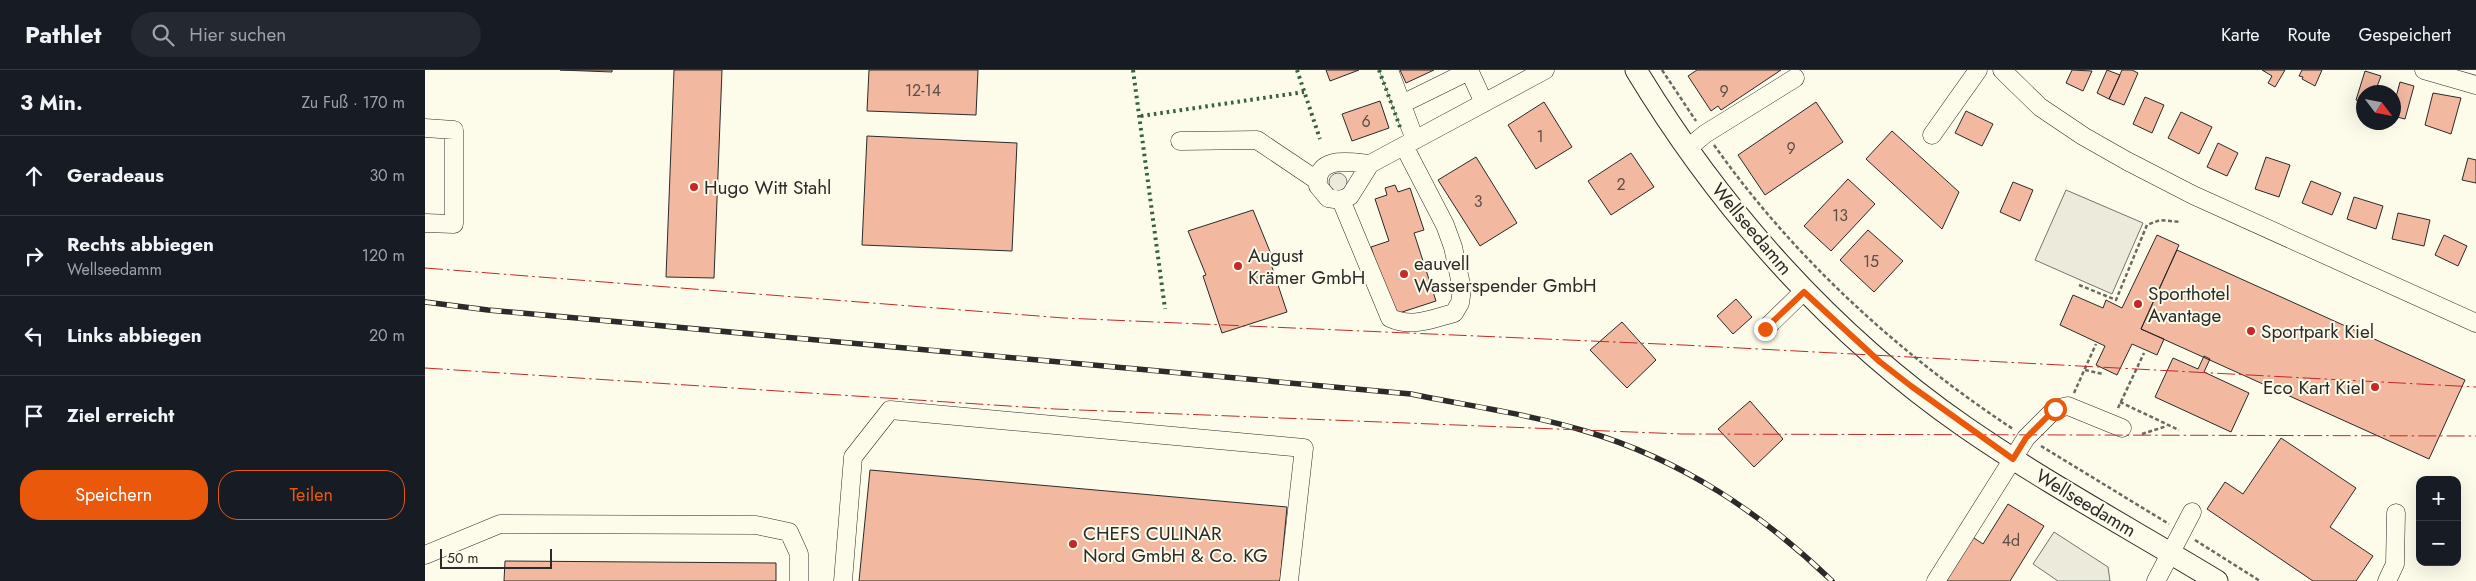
<!DOCTYPE html>
<html lang="de">
<meta charset="utf-8">
<style>
:root{--surface:#171b24;--page:#242831;--text:#f1f3f6;--muted:#9ea1a6;--line:#363941;--accent:#ea580c}
body{margin:0;font-family:Jost,sans-serif;background:var(--page);color:var(--text)}
.controls{position:absolute;right:15px;bottom:15px;display:grid;overflow:hidden;border-radius:10px;box-shadow:0 5px 20px #0002}
.controls button{width:45px;height:45px;display:grid;place-items:center;padding:0;border:0;border-bottom:1px solid var(--line);background:var(--surface);color:var(--text);font:25px sans-serif}
.compass{position:absolute;left:1931px;top:15px;width:45px;height:45px;border-radius:50%;background:var(--surface);box-shadow:0 5px 20px #0002;rotate:122deg}
.scale{position:absolute;left:15px;bottom:12px;width:112px;box-sizing:border-box;padding-left:5px;border:2px solid #2b2b2b;border-top:0;font-size:14px;line-height:18px;white-space:nowrap;color:#2b2b2b;-webkit-text-stroke:4px #fdfbea;paint-order:stroke}
.stop{position:absolute;width:15px;height:15px;margin:-11px;border:4px solid #ea580c;border-radius:50%;background:#fff}
.stop.end{background:#ea580c;border-color:#fff;box-shadow:0 1px 5px #0008}
.list{margin:0;padding:0;list-style:none}
h2{display:flex;justify-content:space-between;align-items:center;height:65px;margin:0;padding:0 20px;font-size:21px}
h2 small{font-size:16px;font-weight:400;color:var(--muted)}
.list li{display:grid;grid-template-columns:32px 1fr auto;gap:15px;align-items:center;box-sizing:border-box;height:80px;padding:0 20px;border-top:1px solid var(--line)}
.list b{display:block;font-size:19px;white-space:nowrap}
.list p{margin:0;font-size:16px;white-space:nowrap;color:var(--muted)}
.list em{font-size:16px;font-style:normal;color:var(--muted)}
.actions{display:flex;gap:10px;padding:15px 20px}
.actions a{flex:1;padding:11px 0;border:1px solid var(--accent);border-radius:20px;text-align:center;font-size:18px;color:var(--accent)}
.actions .main{background:var(--accent);color:#fff}
.icon{flex:none;width:28px;height:28px;fill:none;stroke:currentColor;stroke-width:2;stroke-linecap:round;stroke-linejoin:round}
.map{position:relative;flex:none;width:2051px;height:511px;overflow:hidden}
header{display:flex;align-items:center;gap:30px;box-sizing:border-box;height:70px;padding:0 25px;background:var(--surface);border-bottom:1px solid var(--line)}
header strong{font-size:24px}
nav{display:flex;gap:28px;margin-inline-start:auto;font-size:18px}
.search{width:350px;height:45px;background:var(--page);display:flex;align-items:center;gap:12px;box-sizing:border-box;padding:0 18px;border-radius:28px;color:var(--muted);font-size:19px}
main{display:flex}
aside{flex:1;background:var(--surface)}
.map>svg:first-child{display:block}
</style>
<header>
<strong>Pathlet</strong>
<div class="search"><svg class="icon" aria-label="search" viewBox="0 0 24 24"><circle cx="10" cy="10" r="6"/><path d="M15 15l6 6"/></svg>Hier suchen</div>
<nav><a>Karte</a><a>Route</a><a>Gespeichert</a></nav>
</header>
<main>
<aside>
<h2>3 Min.<small>Zu Fuß · 170 m</small></h2>
<ul class="list">
<li><svg class="icon" aria-label="ahead" viewBox="0 0 24 24"><path d="M12 20V5M6 11l6-6 6 6"/></svg><div><b>Geradeaus</b></div><em>30 m</em></li>
<li><svg class="icon" aria-label="right" viewBox="0 0 24 24"><path d="M7 20v-9h11M14 6l5 5-5 5"/></svg><div><b>Rechts abbiegen</b><p>Wellseedamm</p></div><em>120 m</em></li>
<li><svg class="icon" aria-label="left" viewBox="0 0 24 24"><path d="M17 20v-9H6M10 6l-5 5 5 5"/></svg><div><b>Links abbiegen</b></div><em>20 m</em></li>
<li><svg class="icon" aria-label="arrive" viewBox="0 0 24 24"><path d="M6 21V4h12l-3 4 3 4H6"/></svg><div><b>Ziel erreicht</b></div></li>
</ul>
<div class="actions"><a class="main">Speichern</a><a>Teilen</a></div>
</aside>
<div class="map">
<svg width="2051" height="511" viewBox="0 0 2051 511">
<rect width="100%" height="100%" fill="#fdfbea"/>
<path fill="#ecebdb" stroke="#74746e" d="M904 112a9 9 0 1 1 18 0a9 9 0 1 1-18 0Z
M 1641,120 L 1718,153 L 1687,224 L 1610,190 Z"/>
<path fill="#eceadb" stroke="#74746e" d="M 1629,462 L 1683,497 L 1685,511 L 1633,511 L 1608,494 Z"/>
<path fill="#f2b8a0" stroke="#2b2b2b" d="M 135,0 L 187,0 L 187,2 Z
M 249,0 L 297,0 L 289,208 L 241,207 Z
M 444,0 L 553,0 L 551,45 L 442,41 Z
M 901,0 L 934,0 L 905,11 Z
M 975,0 L 1009,0 L 981,13 Z
M 1272,0 L 1356,0 L 1296,40 L 1293,36 L 1286,41 L 1263,6 Z
M 1647,0 L 1667,1 L 1658,21 L 1641,13 Z
M 1682,0 L 1695,5 L 1684,29 L 1672,23 Z
M 1697,0 L 1707,0 L 1713,3 L 1699,35 L 1684,29 Z
M 1837,0 L 1860,0 L 1850,17 L 1843,13 L 1847,6 Z
M 1877,0 L 1897,0 L 1890,16 L 1877,9 L 1878,7 L 1874,6 Z
M 1940,1 L 1956,6 L 1950,22 L 1938,22 L 1938,32 L 1931,30 Z
M 1975,12 L 1989,16 L 1980,49 L 1968,46 L 1968,27 L 1971,27 Z
M 2008,23 L 2036,28 L 2026,64 L 2000,55 Z
M 1720,27 L 1739,35 L 1727,63 L 1708,54 Z
M 955,31 L 964,58 L 927,71 L 917,44 Z
M 1119,32 L 1147,77 L 1111,99 L 1083,55 Z
M 1391,32 L 1418,72 L 1340,125 L 1313,85 Z
M 1541,41 L 1568,54 L 1557,76 L 1530,63 Z
M 1756,42 L 1787,57 L 1774,84 L 1743,68 Z
M 1467,61 L 1534,122 L 1517,159 L 1441,89 Z
M 442,66 L 592,73 L 587,181 L 437,175 Z
M 1793,73 L 1813,83 L 1802,106 L 1782,97 Z
M 1206,83 L 1229,117 L 1186,145 L 1163,111 Z
M 1051,87 L 1092,153 L 1055,176 L 1013,110 Z
M 1841,87 L 1865,95 L 1854,127 L 1830,119 Z
M 2043,88 L 2051,90 L 2051,113 L 2037,110 Z
M 1423,109 L 1450,134 L 1406,181 L 1379,156 Z
M 1886,111 L 1916,123 L 1907,145 L 1877,133 Z
M 1588,112 L 1608,120 L 1595,151 L 1575,142 Z
M 970,115 L 973,122 L 985,118 L 999,160 L 989,163 L 1011,231 L 968,245 L 946,177 L 964,171 L 950,129 L 962,125 L 960,118 Z
M 1929,127 L 1958,136 L 1951,159 L 1922,149 Z
M 828,140 L 846,184 L 843,185 L 862,242 L 797,263 L 778,206 L 781,205 L 763,161 Z
M 1973,143 L 2005,150 L 1999,176 L 1967,169 Z
M 1443,160 L 1478,191 L 1449,222 L 1415,190 Z
M 1732,165 L 1754,175 L 1716,259 L 1739,269 L 1732,285 L 1707,274 L 1692,305 L 1671,295 L 1680,276 L 1635,255 L 1648,225 L 1678,238 L 1681,230 L 1697,238 Z
M 2019,165 L 2042,176 L 2033,196 L 2010,185 Z
M 1752,180 L 2040,310 L 2004,389 L 1716,259 Z
M 1311,229 L 1327,247 L 1308,264 L 1292,246 Z
M 1197,252 L 1231,290 L 1202,318 L 1165,280 Z
M 1779,286 L 1785,289 L 1779,302 L 1824,323 L 1806,362 L 1730,327 L 1748,288 L 1773,299 Z
M 1325,331 L 1358,369 L 1329,397 L 1293,359 Z
M 1856,368 L 1931,418 L 1905,457 L 1948,486 L 1931,511 L 1888,511 L 1782,439 L 1800,412 L 1818,424 Z
M 445,400 L 862,437 L 855,511 L 434,511 Z
M 1583,434 L 1619,456 L 1585,511 L 1518,511 L 1546,466 L 1558,474 Z
M 80,491 L 351,493 L 351,511 L 79,511 Z"/>
<g fill="none" stroke-linecap="round" stroke-linejoin="round">
<defs>
<path id="minor" d="M 964,0 L 990,70
M 1044,0 L 1059,33
M 1577,0 L 1615,37 L 1658,66 L 1702,91 L 1768,125 L 2051,253
M 1999,0 L 2051,15
M 977,34 L 1044,1
M 0,58 L 29,60 L 29,154 L 0,153
M 1507,65 L 1553,0
M 755,71 L 832,70 L 893,111
M 1262,79 L 1280,64 L 1370,8
M 945,94 C 925,92 890,85 893,116 L 903,128 L 916,130 L 925,126 L 945,94 L 1120,0
M 916,130 L 965,248 C 987,258 1007,249 1029,243 L 1035,233 L 1037,219 L 1028,177 L 1020,155 L 979,76
M 1340,259 L 1379,221
M 0,485 L 75,454 L 331,455 L 364,462 L 374,484 L 374,511
M 418,511 L 428,387 L 465,340 L 879,378 L 864,511
M 1511,511 L 1601,368 L 1630,339 L 1643,336 L 1697,358
M 1731,511 L 1767,442
M 1962,511 L 1970,494 L 1971,443"/>
<path id="major" d="M 1211,0 C 1295,139 1406,264 1540,357 C 1621,413 1708,460 1792,511"/>
</defs>
<use href="#minor" stroke="#2b2b2b" stroke-width="19"/>
<use href="#major" stroke="#2b2b2b" stroke-width="23"/>
<path stroke="#6a6964" stroke-width="2.5" stroke-dasharray="4 2.5" stroke-linecap="butt" d="M 1237,0 L 1271,51
M 1289,75 C 1369,188 1473,283 1588,359
M 1654,215 L 1691,230 L 1722,155 L 1735,150 L 1756,152
M 1660,300 L 1678,304
M 1649,323 L 1671,274
M 1695,332 L 1754,360
M 1693,338 L 1719,283
M 1717,364 L 1742,356
M 1616,376 L 1744,454
M 1770,470 L 1835,511"/>
<use href="#minor" stroke="#fdfbea" stroke-width="18"/>
<use href="#major" stroke="#fdfbea" stroke-width="21"/>
<defs>
<path id="rail" d="M 0,232 L 63,240 L 986,324 C 1044,336 1104,344 1160,361 C 1257,390 1335,442 1407,511"/>
</defs>
<use href="#rail" stroke="#2b2b2b" stroke-width="5.5"/>
<use href="#rail" stroke="#fdfbea" stroke-width="4" stroke-dasharray="11" stroke-linecap="butt"/>
<path stroke="#34623c" stroke-width="4" stroke-dasharray="2.5 4" stroke-linecap="butt" d="M 708,0 L 740,239
M 872,0 L 895,69
M 954,0 L 975,57
M 716,46 L 879,22"/>
<path stroke="#c62828" stroke-width="1" stroke-dasharray="18 4 2.5 4" stroke-linecap="butt" d="M 0,198 L 639,248 L 1258,275 L 2051,317
M 0,298 L 630,339 L 1257,364 L 2051,366"/>
</g>
<g fill="none" stroke-linecap="round" stroke-linejoin="round">
<path stroke="#ea580c" stroke-width="6" d="M 1340,259 L 1379,222 L 1455,292 L 1486,316 L 1588,389 L 1601,368 L 1630,339"/>
</g>
<g fill="#c62828" stroke="#fdfbea" stroke-width="2">
<circle cx="269" cy="117" r="5"/>
<circle cx="813" cy="196" r="5"/>
<circle cx="979" cy="204" r="5"/>
<circle cx="1713" cy="234" r="5"/>
<circle cx="1826" cy="261" r="5"/>
<circle cx="1950" cy="317" r="5"/>
<circle cx="648" cy="474" r="5"/>
</g>
<g text-anchor="middle" dominant-baseline="central" stroke-width="4" stroke-linejoin="round" paint-order="stroke">
<g font-size="16" fill="#5d4e48">
<text x="498" y="20">12-14</text>
<text x="1299" y="21">9</text>
<text x="941" y="51">6</text>
<text x="1115" y="66">1</text>
<text x="1366" y="78">9</text>
<text x="1196" y="114">2</text>
<text x="1053" y="131">3</text>
<text x="1415" y="145">13</text>
<text x="1446" y="191">15</text>
<text x="1586" y="470">4d</text>
</g>
<g font-size="19" fill="#2b2b2b" stroke="#fdfbea" text-anchor="start">
<text x="279" y="117">Hugo Witt Stahl</text>
<text x="823" y="185">August<tspan x="823" dy="22">Krämer GmbH</tspan></text>
<text x="989" y="193">eauvell<tspan x="989" dy="22">Wasserspender GmbH</tspan></text>
<text x="1723" y="223">Sporthotel<tspan x="1723" dy="22">Avantage</tspan></text>
<text x="1836" y="261">Sportpark Kiel</text>
<text x="1940" y="317" text-anchor="end">Eco Kart Kiel</text>
<text x="658" y="463">CHEFS CULINAR<tspan x="658" dy="22">Nord GmbH &amp; Co. KG</tspan></text>
</g>
<g font-size="19" fill="#2b2b2b" stroke="#fdfbea">
<text transform="translate(1327 159) rotate(50)">Wellseedamm</text>
<text transform="translate(1661 433) rotate(31)">Wellseedamm</text>
</g>
</g>
</svg>
<div class="controls">
<button>+</button>
<button>−</button>
</div>
<svg class="compass" viewBox="-18 -18 36 36"><path d="M0-13l5 13h-10z" fill="#e53935"/><path d="M0 13l5-13h-10z" fill="#9ea1a6"/></svg>
<div class="scale">50 m</div>
<div class="stop" style="left:1630px;top:339px"></div>
<div class="stop end" style="left:1340px;top:259px"></div>
</div>
</main>
